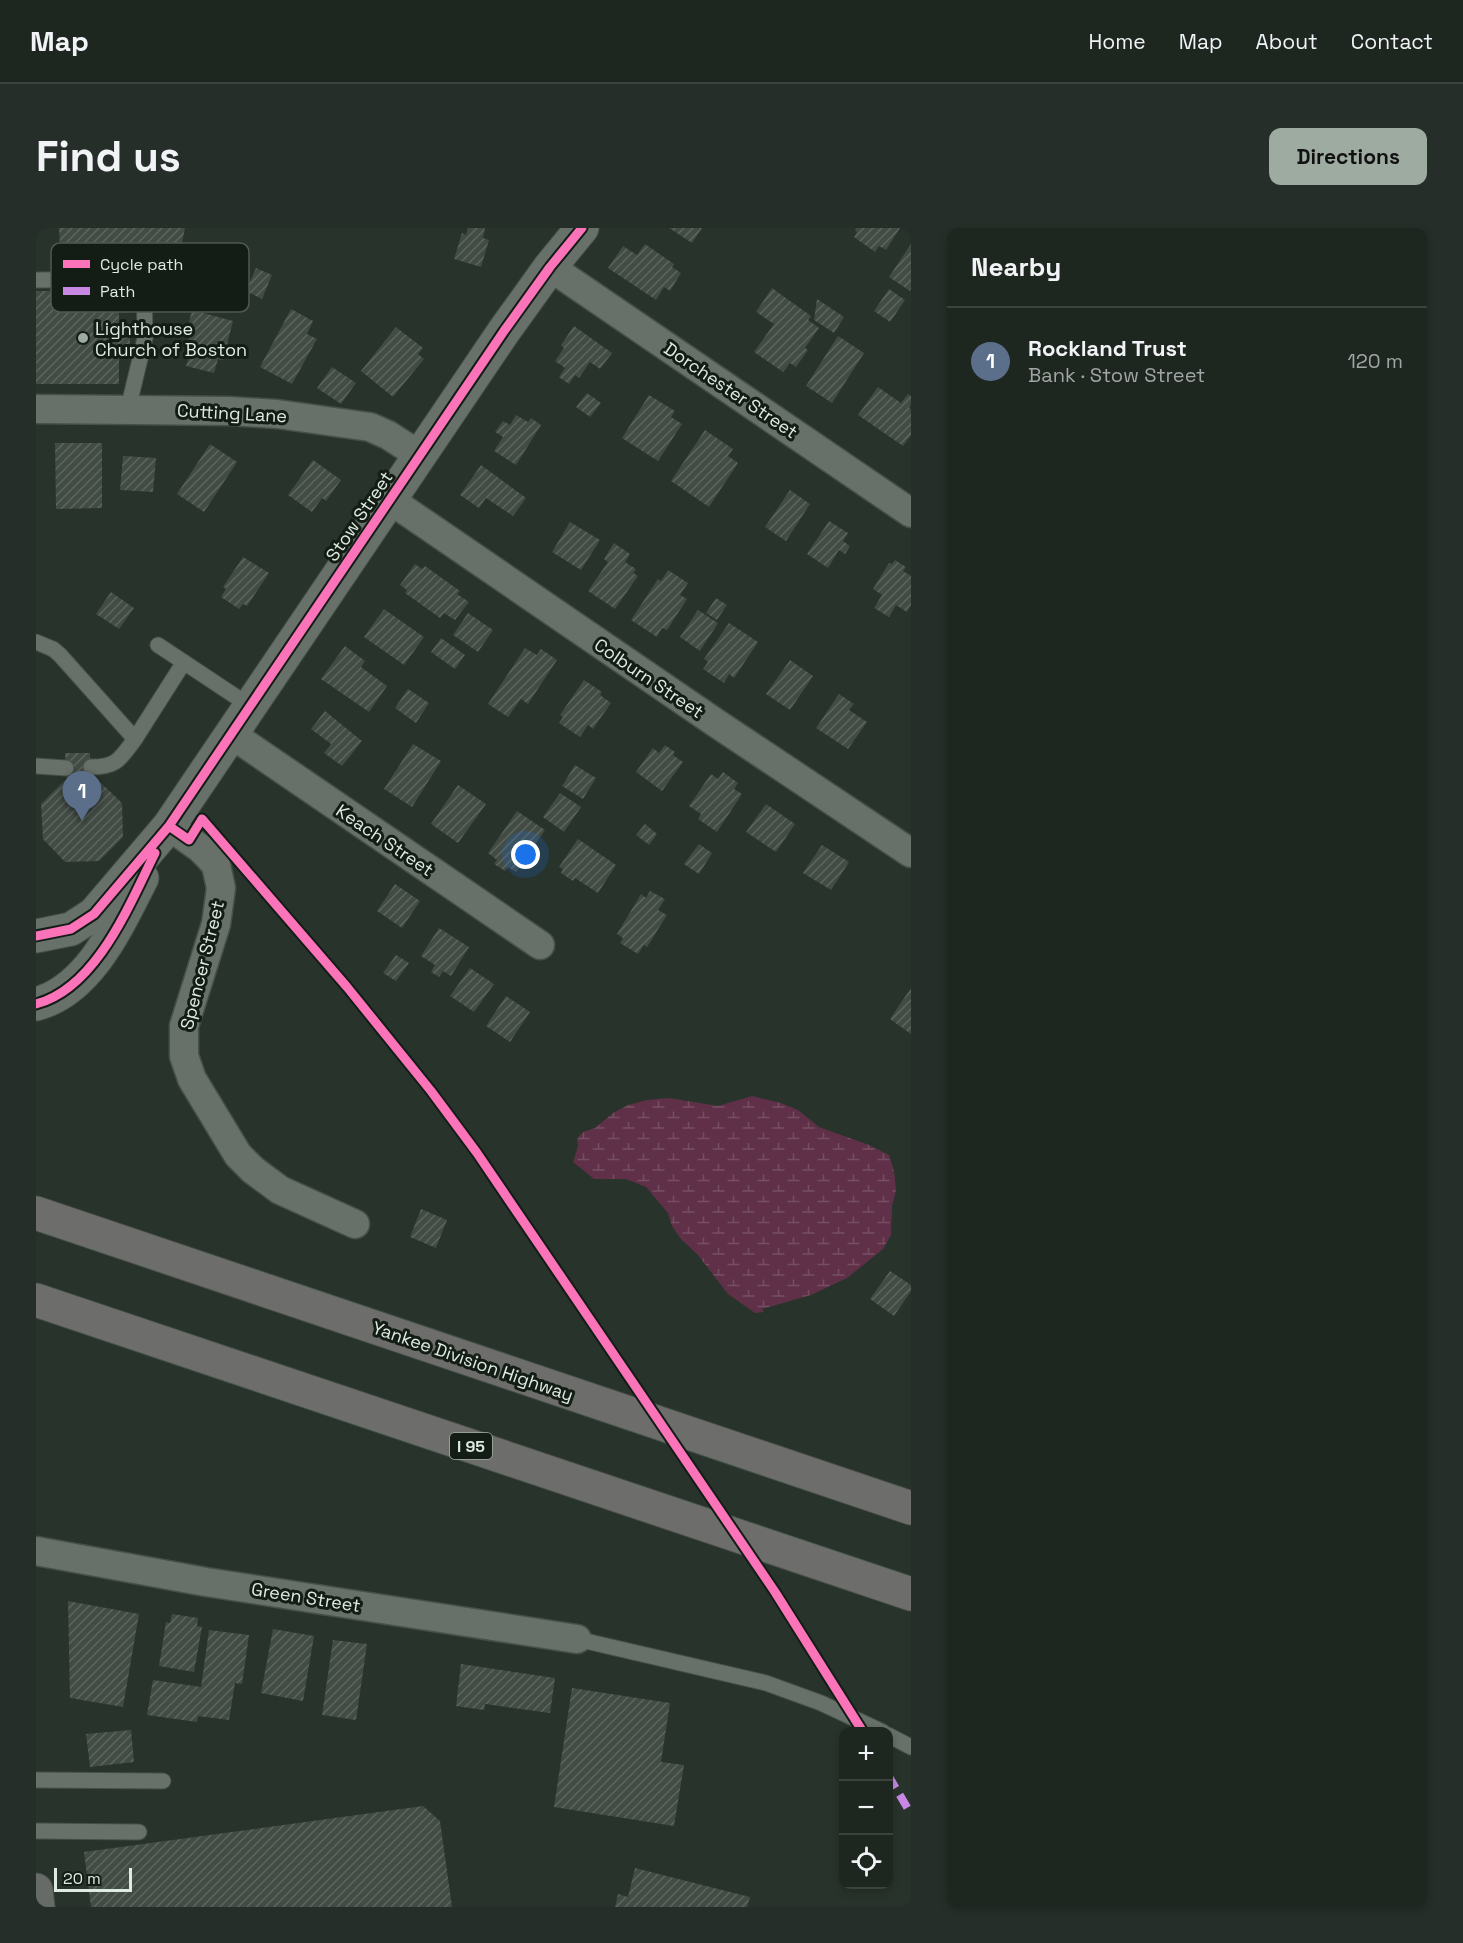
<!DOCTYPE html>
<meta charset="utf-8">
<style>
:root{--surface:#1e2620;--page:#262e29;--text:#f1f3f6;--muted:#a1a5a5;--line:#3c433e;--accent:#9eaba1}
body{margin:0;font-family:"Space Grotesk",sans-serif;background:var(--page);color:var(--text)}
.controls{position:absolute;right:18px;bottom:18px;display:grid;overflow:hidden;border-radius:12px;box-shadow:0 3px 9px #0003}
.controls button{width:54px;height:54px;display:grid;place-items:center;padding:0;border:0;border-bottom:2px solid var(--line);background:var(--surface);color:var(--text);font:30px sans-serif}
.scale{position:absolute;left:18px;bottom:15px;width:78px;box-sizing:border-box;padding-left:6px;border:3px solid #deebe1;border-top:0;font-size:16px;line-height:21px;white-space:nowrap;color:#deebe1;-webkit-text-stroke:4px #131c15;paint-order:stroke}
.you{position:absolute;left:490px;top:627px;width:21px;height:21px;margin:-15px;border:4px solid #fff;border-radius:50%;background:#1a73e8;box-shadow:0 0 0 9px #1a73e833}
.badge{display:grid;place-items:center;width:39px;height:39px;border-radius:50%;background:var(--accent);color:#fff;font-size:20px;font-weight:700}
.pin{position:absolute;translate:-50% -50px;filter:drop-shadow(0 2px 3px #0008)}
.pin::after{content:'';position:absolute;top:32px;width:21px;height:18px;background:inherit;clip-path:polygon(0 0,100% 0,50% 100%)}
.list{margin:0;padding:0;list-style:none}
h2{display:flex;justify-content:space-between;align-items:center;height:78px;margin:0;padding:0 24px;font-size:26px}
h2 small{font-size:20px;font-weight:400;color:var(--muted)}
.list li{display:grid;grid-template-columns:39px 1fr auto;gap:18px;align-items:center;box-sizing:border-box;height:108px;padding:0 24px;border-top:2px solid var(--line)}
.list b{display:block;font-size:22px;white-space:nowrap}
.list p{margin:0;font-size:20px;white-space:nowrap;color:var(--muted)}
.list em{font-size:20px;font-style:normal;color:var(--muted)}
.icon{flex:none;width:33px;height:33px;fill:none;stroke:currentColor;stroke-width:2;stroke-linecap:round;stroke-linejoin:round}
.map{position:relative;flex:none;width:875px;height:1679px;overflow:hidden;border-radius:12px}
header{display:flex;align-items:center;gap:36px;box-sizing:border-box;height:84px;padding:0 30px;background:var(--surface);border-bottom:2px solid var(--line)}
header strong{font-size:28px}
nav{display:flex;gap:33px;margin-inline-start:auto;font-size:21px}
.intro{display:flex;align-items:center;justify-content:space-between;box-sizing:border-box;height:144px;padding:0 36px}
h1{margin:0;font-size:42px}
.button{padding:15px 27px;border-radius:12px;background:var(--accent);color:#111;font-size:21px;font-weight:700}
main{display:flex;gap:36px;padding:0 36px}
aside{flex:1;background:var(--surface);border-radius:12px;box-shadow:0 3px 9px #0003}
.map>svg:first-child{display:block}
</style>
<header>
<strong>Map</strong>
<nav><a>Home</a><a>Map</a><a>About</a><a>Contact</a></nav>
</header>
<div class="intro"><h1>Find us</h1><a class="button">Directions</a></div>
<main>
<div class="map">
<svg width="875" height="1679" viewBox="0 0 875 1679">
<defs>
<pattern id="wetland-marsh" width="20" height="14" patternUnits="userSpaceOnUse" patternTransform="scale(1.5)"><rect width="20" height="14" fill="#5f3048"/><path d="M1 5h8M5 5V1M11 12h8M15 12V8" fill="none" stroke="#764e62"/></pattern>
<pattern id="building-hatch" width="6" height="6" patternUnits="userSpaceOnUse" patternTransform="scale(1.5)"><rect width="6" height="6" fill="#424b44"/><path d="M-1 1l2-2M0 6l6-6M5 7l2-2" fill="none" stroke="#5d655f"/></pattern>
</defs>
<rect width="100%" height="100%" fill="#28332b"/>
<path fill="url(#wetland-marsh)" d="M 716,868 L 745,875 L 762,882 L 783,899 L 833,917 L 853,927 L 858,943 L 860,962 L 856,978 L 855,1007 L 847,1021 L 811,1050 L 775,1067 L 726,1081 L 728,1084 L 719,1085 L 692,1066 L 662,1027 L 644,1010 L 636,998 L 632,985 L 610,959 L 590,951 L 558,951 L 537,934 L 542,918 L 541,911 L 547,904 L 559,900 L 577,885 L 592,877 L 611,872 L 633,870 L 682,878 Z"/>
<path fill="url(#building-hatch)" d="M 23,0 L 149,0 L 142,35 L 25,42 Z
M 432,0 L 449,0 L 447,10 L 453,12 L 445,39 L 418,31 L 426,5 L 430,7 Z
M 633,0 L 666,0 L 656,15 Z
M 820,0 L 864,0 L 850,22 L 843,18 L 839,24 L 818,9 L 821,4 L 819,2 Z
M 609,16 L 638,36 L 636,39 L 645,45 L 634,63 L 628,59 L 620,72 L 572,40 L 587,18 L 601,27 Z
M 875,16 L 875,61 L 874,63 L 853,49 Z
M 220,40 L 236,47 L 226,71 L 210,63 Z
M 736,60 L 775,88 L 772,92 L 783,100 L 769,120 L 772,122 L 760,139 L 754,135 L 747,144 L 718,124 L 738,96 L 720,84 Z
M 853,61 L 869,72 L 854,94 L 838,83 Z
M 0,63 L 83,63 L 83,95 L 94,95 L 94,124 L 83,124 L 83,156 L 0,156 Z
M 781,71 L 808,89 L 798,105 L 778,92 Z
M 255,81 L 277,93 L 271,106 L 281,111 L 256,156 L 224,139 Z
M 156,82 L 197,93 L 187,132 L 182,131 L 178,145 L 150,138 L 153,129 L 148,128 L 157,95 L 153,94 Z
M 538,98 L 576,125 L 564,141 L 554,134 L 543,150 L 539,147 L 533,156 L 523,149 L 529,140 L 519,133 L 528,120 L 525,117 Z
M 360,99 L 387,120 L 382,126 L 388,131 L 357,169 L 325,143 Z
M 802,108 L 828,125 L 796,175 L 770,158 Z
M 296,139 L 320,155 L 305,176 L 281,160 Z
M 842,159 L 865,175 L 872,166 L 875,168 L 875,176 L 873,180 L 875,181 L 875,207 L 867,218 L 822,187 Z
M 551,165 L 565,175 L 554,189 L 540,179 Z
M 613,167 L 639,183 L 635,189 L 646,196 L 622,233 L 586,210 Z
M 480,187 L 492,194 L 495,190 L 505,197 L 480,237 L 458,223 L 467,209 L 459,204 L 467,193 L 474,197 Z
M 669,202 L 697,221 L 692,228 L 702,235 L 673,279 L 635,253 Z
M 19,215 L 66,215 L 66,280 L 20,281 Z
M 174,216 L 201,234 L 168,284 L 141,266 Z
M 87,228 L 120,230 L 117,264 L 84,262 Z
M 277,232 L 305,252 L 290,273 L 286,270 L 276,284 L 252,267 Z
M 445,237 L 490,270 L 477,288 L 450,270 L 443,280 L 424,267 Z
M 754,262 L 774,276 L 750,313 L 729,299 Z
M 793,293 L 812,305 L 807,313 L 814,318 L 809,326 L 803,322 L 792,340 L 771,326 Z
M 534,294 L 564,312 L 545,342 L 516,324 Z
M 578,315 L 594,326 L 589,334 L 600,341 L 597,345 L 602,348 L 579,381 L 552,363 L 572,334 L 568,331 Z
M 207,329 L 233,345 L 211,378 L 207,376 L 203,381 L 185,369 L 190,361 L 187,359 Z
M 859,332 L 870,339 L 867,343 L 875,348 L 875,377 L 871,384 L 860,377 L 853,389 L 838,380 L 846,367 L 837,361 L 853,335 L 856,336 Z
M 379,336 L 386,341 L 389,338 L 424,363 L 421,366 L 433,374 L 419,392 L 408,385 L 404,390 L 369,365 L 371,362 L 364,357 Z
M 632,342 L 652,355 L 644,367 L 651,371 L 631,402 L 626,400 L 621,409 L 595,392 L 622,351 L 625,353 Z
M 75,364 L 98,380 L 83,401 L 60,386 Z
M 680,370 L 691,377 L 681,392 L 670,385 Z
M 348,381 L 388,409 L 368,437 L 328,409 Z
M 662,382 L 682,395 L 664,423 L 644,409 Z
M 432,385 L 457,402 L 442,424 L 417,407 Z
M 693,395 L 722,414 L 698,450 L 693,446 L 688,455 L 667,441 L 672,434 L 668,431 Z
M 405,410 L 429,427 L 419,441 L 395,424 Z
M 309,418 L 329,433 L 325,439 L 351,458 L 333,484 L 285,451 Z
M 489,420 L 501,427 L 505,421 L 521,432 L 492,476 L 485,471 L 472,489 L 452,476 Z
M 754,432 L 777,448 L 754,482 L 730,466 Z
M 548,452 L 566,464 L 564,467 L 575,475 L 557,501 L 552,497 L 544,509 L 523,495 L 527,489 L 524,487 Z
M 372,461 L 393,475 L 380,495 L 359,480 Z
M 803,466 L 818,476 L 813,482 L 831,494 L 812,521 L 780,500 Z
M 289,483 L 326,513 L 306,538 L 288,525 L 295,516 L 275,501 Z
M 377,516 L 405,533 L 376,579 L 348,561 Z
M 629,517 L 639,524 L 637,527 L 647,534 L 626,563 L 600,544 L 617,520 L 623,525 Z
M 29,525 L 54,525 L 55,552 L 62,552 L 86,575 L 87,609 L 63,633 L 29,634 L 7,611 L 5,576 L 28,553 L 31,553 Z
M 539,537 L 560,550 L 547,571 L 526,558 Z
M 687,544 L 702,555 L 698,561 L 706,566 L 681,604 L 662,591 L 665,586 L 653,578 L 675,546 L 682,551 Z
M 422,557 L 450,576 L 422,615 L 395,596 Z
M 524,565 L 545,579 L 528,604 L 507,589 Z
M 730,576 L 759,596 L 740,624 L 710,604 Z
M 481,583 L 509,602 L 496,621 L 501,625 L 492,638 L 487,635 L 480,644 L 472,639 L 469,643 L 458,636 L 461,632 L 452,625 Z
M 609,596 L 621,606 L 613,617 L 600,607 Z
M 542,611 L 580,637 L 562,665 L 539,650 L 537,653 L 525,645 L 527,641 L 523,639 Z
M 663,616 L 676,625 L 663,646 L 648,636 Z
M 786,617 L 813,634 L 795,662 L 767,645 Z
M 359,656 L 384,673 L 366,700 L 341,683 Z
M 614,663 L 629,671 L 622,682 L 631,687 L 611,719 L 608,717 L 602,726 L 584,715 L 587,710 L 581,706 L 605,666 L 610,670 Z
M 403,700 L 433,719 L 415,748 L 407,743 L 403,749 L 395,744 L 399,737 L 385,728 Z
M 360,727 L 373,735 L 360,753 L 347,745 Z
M 434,740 L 458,756 L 438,784 L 414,768 Z
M 875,760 L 875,806 L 854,791 Z
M 470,768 L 494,784 L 474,814 L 450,798 Z
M 385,981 L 411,992 L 400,1020 L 374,1009 Z
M 854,1043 L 875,1057 L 875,1063 L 858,1088 L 834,1071 Z
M 32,1373 L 103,1386 L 87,1479 L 34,1470 Z
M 136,1386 L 162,1390 L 161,1398 L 166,1399 L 158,1444 L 123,1438 L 130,1394 L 134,1395 Z
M 237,1401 L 278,1408 L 267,1473 L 225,1465 Z
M 173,1402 L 213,1407 L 206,1456 L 199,1455 L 193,1492 L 162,1488 L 161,1494 L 111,1487 L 117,1452 L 165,1459 Z
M 297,1412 L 331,1416 L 320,1492 L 286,1487 Z
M 425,1436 L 519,1450 L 514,1485 L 449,1476 L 448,1482 L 420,1478 Z
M 536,1460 L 634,1475 L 625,1534 L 648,1537 L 638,1598 L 518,1579 Z
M 95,1502 L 98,1534 L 54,1539 L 50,1506 Z
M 387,1578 L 404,1593 L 416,1679 L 55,1679 L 48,1624 Z
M 599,1640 L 714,1669 L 711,1679 L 579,1679 L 582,1666 L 592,1669 Z"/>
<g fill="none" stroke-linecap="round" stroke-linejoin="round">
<defs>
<path id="service" d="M 0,52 L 108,51 L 109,110 L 92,181
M 0,414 L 17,421 L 24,427 L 99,511 L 148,434
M 122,417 L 214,478
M 0,538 L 30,540
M 55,539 C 81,539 84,531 99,511
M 541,1411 L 730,1455 L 785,1475 L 847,1504
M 852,1507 L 875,1519
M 0,1552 L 127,1553
M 0,1603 L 103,1604"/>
<path id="minor" d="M 514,39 L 875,285
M 0,181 L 193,183 L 241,186 L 334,199 L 352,207 L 383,227
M 354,272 L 680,495 L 875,625
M 195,506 L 504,717
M 133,598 L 164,620 L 173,629 L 180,637 L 185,660 L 180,696 L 148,798 L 148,828 L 156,851 L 202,927 L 217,942 L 244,962 L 319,996
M 0,1323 L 170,1354 L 541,1411"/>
<path id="tertiary" d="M 0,708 L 35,701 L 58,686 L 133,598 L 468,103 L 514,39 L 546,0
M 0,776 C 54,762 83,695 106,650"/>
<path id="secondary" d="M 0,1662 L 2,1679"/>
<path id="motorway" d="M 0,985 L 875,1280
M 0,1072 L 875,1366"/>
</defs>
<use href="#service" stroke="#465049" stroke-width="17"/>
<use href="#minor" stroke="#465049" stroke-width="31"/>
<use href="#tertiary" stroke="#465049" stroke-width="35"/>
<use href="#secondary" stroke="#465049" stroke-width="35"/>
<use href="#motorway" stroke="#465049" stroke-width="35"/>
<use href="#service" stroke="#677069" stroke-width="15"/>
<use href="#minor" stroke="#677069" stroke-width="28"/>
<use href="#tertiary" stroke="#677069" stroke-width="33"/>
<use href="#secondary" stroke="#666b67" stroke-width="33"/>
<use href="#motorway" stroke="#6d6e6c" stroke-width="33"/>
<path stroke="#c787e3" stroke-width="8" stroke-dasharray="15 8" stroke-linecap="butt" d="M 852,1547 L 875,1586"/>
<defs>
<path id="cycleway" d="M 133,598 L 153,612 L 166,591 L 311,759 L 395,863 L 441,925 L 739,1364 L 827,1504
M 0,708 L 35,701 L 58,686 L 133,598 L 468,103 L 514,39 L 546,0
M 0,776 C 61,760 94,675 119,625"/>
</defs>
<use href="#cycleway" stroke="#131c15" stroke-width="13"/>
<use href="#cycleway" stroke="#fb73b8" stroke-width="9"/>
</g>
<circle fill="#9eaba1" stroke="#131c15" stroke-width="2" cx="47" cy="110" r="6"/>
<g text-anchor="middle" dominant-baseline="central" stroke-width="6" stroke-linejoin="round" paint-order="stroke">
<rect fill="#131c15" stroke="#a1ada4" stroke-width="1.5" x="414" y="1205" width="42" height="26" rx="4.5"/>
<g font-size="16" font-weight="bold" fill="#deebe1">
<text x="435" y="1218">I 95</text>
</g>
<g font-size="18" fill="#deebe1" stroke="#131c15" text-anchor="start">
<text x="59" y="100">Lighthouse<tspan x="59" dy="21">Church of Boston</tspan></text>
</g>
<g font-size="18" fill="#deebe1" stroke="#131c15">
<text transform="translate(695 162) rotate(34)">Dorchester Street</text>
<text transform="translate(196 185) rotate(3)">Cutting Lane</text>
<text transform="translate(323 288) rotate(-56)">Stow Street</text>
<text transform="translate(613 450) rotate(34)">Colburn Street</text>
<text transform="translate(349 612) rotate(34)">Keach Street</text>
<text transform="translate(166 737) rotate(-76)">Spencer Street</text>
<text transform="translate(437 1133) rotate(19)">Yankee Division Highway</text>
<text transform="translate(270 1369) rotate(9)">Green Street</text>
</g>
</g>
<rect x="15" y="15" width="198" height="69" rx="9" fill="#131c15" stroke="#505a52" stroke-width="1.5"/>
<rect x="27" y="32" width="27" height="8" fill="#fb73b8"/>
<rect x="27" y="59" width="27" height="8" fill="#c787e3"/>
<g font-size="16" fill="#deebe1">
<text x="64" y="42">Cycle path</text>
<text x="64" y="69">Path</text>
</g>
</svg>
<div class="controls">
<button>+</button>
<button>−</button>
<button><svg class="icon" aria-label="locate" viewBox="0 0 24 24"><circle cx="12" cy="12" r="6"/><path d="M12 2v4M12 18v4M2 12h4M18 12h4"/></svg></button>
</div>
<div class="scale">20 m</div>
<div class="you"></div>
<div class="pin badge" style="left:46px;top:593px;background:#5c6f8a">1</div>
</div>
<aside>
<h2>Nearby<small></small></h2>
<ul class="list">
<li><span class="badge" style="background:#5c6f8a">1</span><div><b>Rockland Trust</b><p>Bank · Stow Street</p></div><em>120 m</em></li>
</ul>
</aside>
</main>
